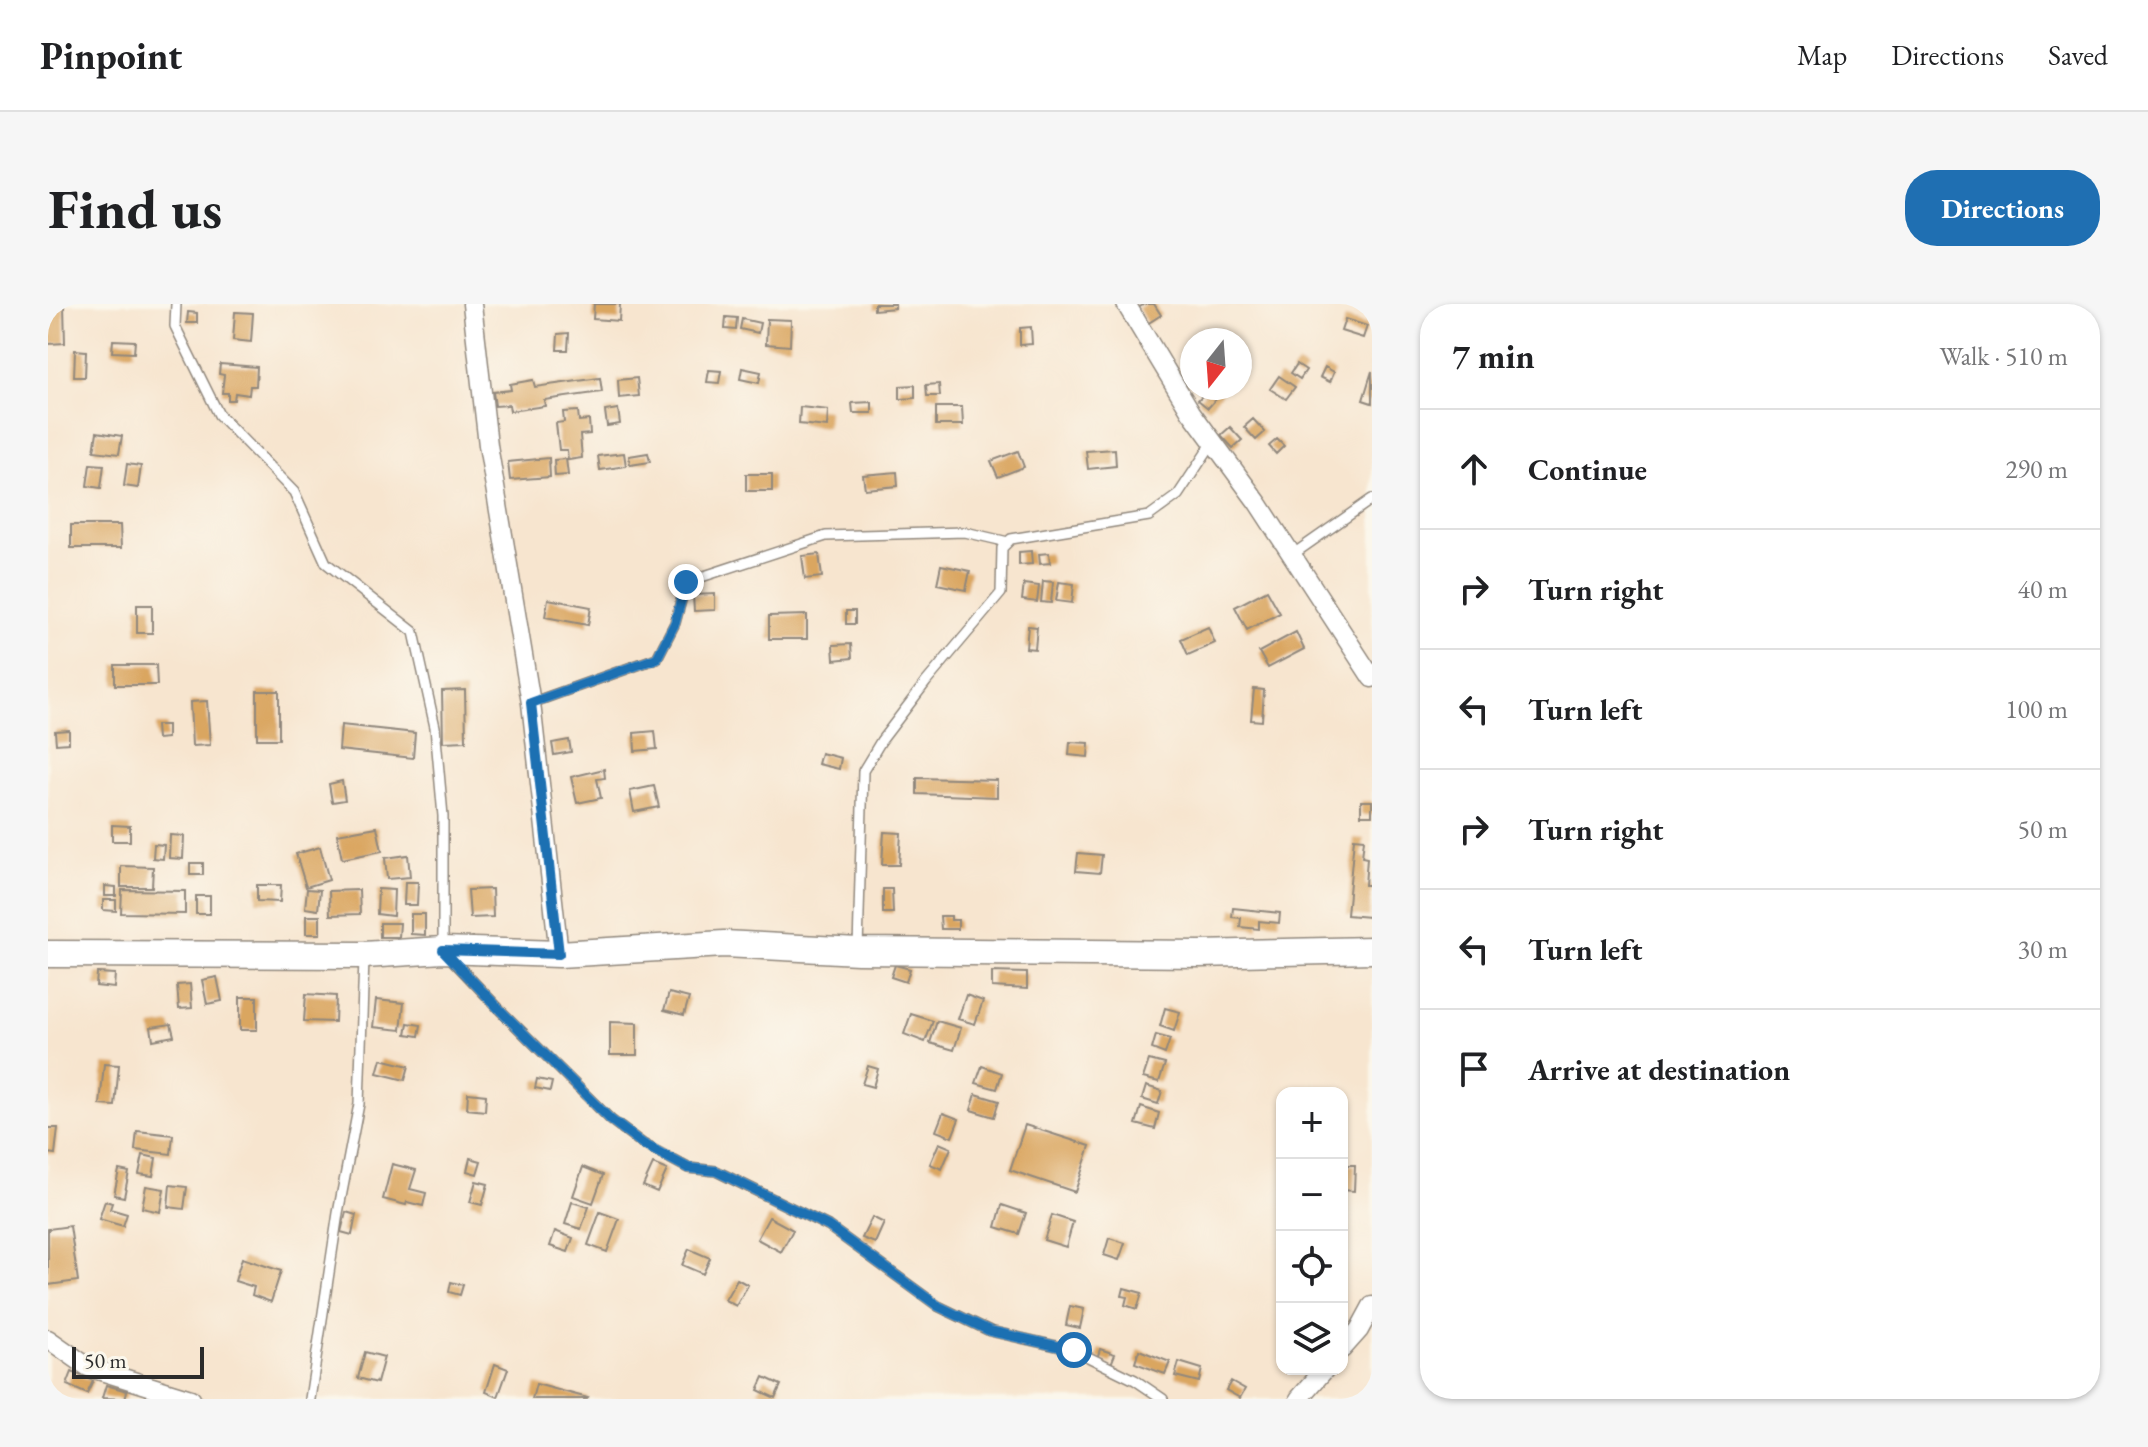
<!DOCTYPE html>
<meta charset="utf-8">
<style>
:root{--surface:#fff;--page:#f6f6f6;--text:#202124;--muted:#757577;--line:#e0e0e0;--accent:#1f6fb2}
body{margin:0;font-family:"EB Garamond",serif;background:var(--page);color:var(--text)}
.controls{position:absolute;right:24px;bottom:24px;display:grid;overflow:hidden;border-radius:16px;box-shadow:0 2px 6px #0004}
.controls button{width:72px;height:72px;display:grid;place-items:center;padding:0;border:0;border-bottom:2px solid var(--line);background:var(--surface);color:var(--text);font:40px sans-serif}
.compass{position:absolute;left:1132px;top:24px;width:72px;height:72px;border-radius:50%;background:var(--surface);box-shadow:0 2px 6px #0004;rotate:197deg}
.scale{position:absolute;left:24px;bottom:20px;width:132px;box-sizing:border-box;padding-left:8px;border:4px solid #2b2b2b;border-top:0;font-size:22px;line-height:28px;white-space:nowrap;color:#2b2b2b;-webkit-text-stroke:6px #fbf7ec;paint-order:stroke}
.stop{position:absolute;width:24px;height:24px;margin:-18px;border:6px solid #1f6fb2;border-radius:50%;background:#fff}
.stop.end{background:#1f6fb2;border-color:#fff;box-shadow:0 2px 8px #0008}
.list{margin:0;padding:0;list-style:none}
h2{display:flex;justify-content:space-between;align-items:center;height:104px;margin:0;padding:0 32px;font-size:34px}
h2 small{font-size:26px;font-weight:400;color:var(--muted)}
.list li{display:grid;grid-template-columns:52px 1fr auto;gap:24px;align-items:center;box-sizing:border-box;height:120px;padding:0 32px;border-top:2px solid var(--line)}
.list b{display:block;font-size:30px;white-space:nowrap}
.list em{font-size:26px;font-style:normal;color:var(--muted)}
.icon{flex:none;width:44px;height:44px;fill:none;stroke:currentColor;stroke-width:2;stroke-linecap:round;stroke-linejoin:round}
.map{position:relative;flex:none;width:1324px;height:1095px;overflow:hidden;border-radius:32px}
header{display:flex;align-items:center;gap:48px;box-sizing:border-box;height:112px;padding:0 40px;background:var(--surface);border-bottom:2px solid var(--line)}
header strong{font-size:38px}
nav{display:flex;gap:44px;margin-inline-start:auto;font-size:28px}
.intro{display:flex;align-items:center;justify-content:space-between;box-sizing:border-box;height:192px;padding:0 48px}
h1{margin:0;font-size:56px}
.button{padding:20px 36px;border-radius:32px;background:var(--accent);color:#fff;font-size:28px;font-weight:700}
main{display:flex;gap:48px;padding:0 48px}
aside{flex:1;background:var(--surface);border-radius:32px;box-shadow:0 2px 6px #0004}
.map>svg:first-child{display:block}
</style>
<header>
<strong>Pinpoint</strong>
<nav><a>Map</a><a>Directions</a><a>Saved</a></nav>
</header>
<div class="intro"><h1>Find us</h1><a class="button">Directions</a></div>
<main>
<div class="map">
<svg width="1324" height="1095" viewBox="0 0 1324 1095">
<rect width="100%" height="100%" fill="#fbf7ec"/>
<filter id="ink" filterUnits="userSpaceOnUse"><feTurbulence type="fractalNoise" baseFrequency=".0125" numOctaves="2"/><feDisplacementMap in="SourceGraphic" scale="16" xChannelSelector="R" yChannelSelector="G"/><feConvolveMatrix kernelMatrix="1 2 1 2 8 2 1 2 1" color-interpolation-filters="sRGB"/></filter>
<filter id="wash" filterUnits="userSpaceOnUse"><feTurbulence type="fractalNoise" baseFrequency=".006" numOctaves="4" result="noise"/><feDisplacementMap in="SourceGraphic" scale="32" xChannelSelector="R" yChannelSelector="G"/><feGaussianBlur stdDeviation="1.8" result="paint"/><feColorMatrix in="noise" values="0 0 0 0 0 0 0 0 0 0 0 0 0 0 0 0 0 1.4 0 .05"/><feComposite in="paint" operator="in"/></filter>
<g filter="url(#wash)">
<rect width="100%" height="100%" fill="#f7e5cf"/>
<g id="blocks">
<path fill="#daa661" d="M 546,0 L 572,0 L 571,17 L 545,15 Z
M 826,0 L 847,0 L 847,4 L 826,6 Z
M 1097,0 L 1106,0 L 1113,11 L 1099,20 L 1090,4 Z
M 16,1 L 17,39 L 0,40 L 0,2 Z
M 140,8 L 149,9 L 149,19 L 139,19 Z
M 187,8 L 205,9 L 203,38 L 185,36 Z
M 678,13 L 689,14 L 688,26 L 677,25 Z
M 694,15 L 712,19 L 710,29 L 692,25 Z
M 719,15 L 743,16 L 742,42 L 718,40 Z
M 1297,15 L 1319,22 L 1315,34 L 1293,27 Z
M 983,23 L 984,40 L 972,41 L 972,24 Z
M 521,29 L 520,46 L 509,46 L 510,30 Z
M 65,36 L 87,37 L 86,49 L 64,48 Z
M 27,46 L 38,47 L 37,73 L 26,73 Z
M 172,60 L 209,63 L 208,82 L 202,82 L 201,91 L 187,89 L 186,96 L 180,96 L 180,89 L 174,89 L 176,71 L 171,70 Z
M 1249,60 L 1258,66 L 1252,75 L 1243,69 Z
M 1277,63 L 1286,68 L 1282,78 L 1272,73 Z
M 694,64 L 713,68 L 711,79 L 692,75 Z
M 661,66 L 673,67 L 671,79 L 659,78 Z
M 1324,67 L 1324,99 L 1315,96 Z
M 1231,72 L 1247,83 L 1238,95 L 1222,85 Z
M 552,74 L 554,88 L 496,96 L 497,102 L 462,107 L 461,101 L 447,102 L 445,88 L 463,86 L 462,80 L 485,76 L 487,83 Z
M 589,74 L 591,92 L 571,94 L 570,76 Z
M 891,80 L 892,92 L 879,92 L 878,81 Z
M 867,81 L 867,94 L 852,95 L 852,82 Z
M 1161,84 L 1172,84 L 1175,87 L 1160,104 L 1150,96 Z
M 824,98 L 824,109 L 805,109 L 804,99 Z
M 752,103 L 780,106 L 779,123 L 751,120 Z
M 888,103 L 914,103 L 915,121 L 888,121 Z
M 570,105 L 572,120 L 559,122 L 557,107 Z
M 530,107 L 531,117 L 541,116 L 542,130 L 532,131 L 534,154 L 520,156 L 519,146 L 511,146 L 508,119 L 516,118 L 515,108 Z
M 1205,115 L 1217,128 L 1208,136 L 1196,123 Z
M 1182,123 L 1194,136 L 1185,144 L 1173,131 Z
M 49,128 L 74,132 L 71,150 L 46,147 Z
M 1229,135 L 1236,142 L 1228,150 L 1221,142 Z
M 1067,145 L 1068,162 L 1040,165 L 1038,147 Z
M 970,147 L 976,163 L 950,173 L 943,157 Z
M 576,149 L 578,162 L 552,166 L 550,152 Z
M 600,149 L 602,158 L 582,161 L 581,152 Z
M 501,154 L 502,173 L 462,176 L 460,158 Z
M 518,155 L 520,171 L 507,172 L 506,156 Z
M 42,160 L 56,161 L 53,184 L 39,182 Z
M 79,160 L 93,162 L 90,184 L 76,182 Z
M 849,168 L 850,182 L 817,185 L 815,171 Z
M 698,170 L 724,170 L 724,187 L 698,187 Z
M 23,221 L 72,221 L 73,244 L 23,244 Z
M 983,247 L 984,260 L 971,261 L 971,248 Z
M 1001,249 L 1002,259 L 992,260 L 991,250 Z
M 771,250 L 774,273 L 757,275 L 754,252 Z
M 893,261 L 922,267 L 918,286 L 889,280 Z
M 995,277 L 1005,278 L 1003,299 L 993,298 Z
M 1011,278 L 1026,280 L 1024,299 L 1008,297 Z
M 976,280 L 991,282 L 989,298 L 974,296 Z
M 1219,286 L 1232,309 L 1199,326 L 1187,303 Z
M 667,290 L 667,306 L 646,307 L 645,291 Z
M 500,295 L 543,303 L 540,321 L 497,313 Z
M 89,301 L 104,301 L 104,329 L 89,329 Z
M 798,307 L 807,307 L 807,320 L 798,320 Z
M 759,311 L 759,335 L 721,335 L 721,312 Z
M 980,322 L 989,323 L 987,345 L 978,344 Z
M 1160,323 L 1167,339 L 1140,351 L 1133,335 Z
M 1248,328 L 1256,345 L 1220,364 L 1211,348 Z
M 803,340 L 804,354 L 786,356 L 785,341 Z
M 67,361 L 108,361 L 109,381 L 67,381 Z
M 1206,385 L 1216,386 L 1214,417 L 1203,416 Z
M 417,386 L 418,437 L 395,438 L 394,387 Z
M 209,387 L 231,387 L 231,435 L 209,435 Z
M 159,397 L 162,441 L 144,442 L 142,398 Z
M 108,421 L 119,421 L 119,434 L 109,435 Z
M 293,421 L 367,429 L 365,454 L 291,446 Z
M 21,426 L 21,439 L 8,440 L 7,427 Z
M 607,427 L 609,445 L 587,447 L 586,429 Z
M 521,436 L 523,448 L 506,451 L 504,439 Z
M 1022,438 L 1041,439 L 1040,453 L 1021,451 Z
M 773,449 L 793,454 L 791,465 L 770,460 Z
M 556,465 L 557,474 L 549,475 L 553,494 L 529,499 L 523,473 Z
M 869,474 L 949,476 L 949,493 L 869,490 Z
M 294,477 L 297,496 L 284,498 L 281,480 Z
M 606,482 L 611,503 L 586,508 L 582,487 Z
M 1313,497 L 1324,497 L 1324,511 L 1313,511 Z
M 64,521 L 82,522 L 82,537 L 64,537 Z
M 329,523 L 334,547 L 294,555 L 289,530 Z
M 836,528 L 853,529 L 851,561 L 834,561 Z
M 122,531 L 136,532 L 135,555 L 121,554 Z
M 1306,534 L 1316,535 L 1314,553 L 1319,554 L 1317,581 L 1324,581 L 1321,613 L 1299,611 Z
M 106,540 L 116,541 L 115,555 L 105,554 Z
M 272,543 L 281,576 L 258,583 L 248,550 Z
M 1030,549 L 1054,551 L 1052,569 L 1028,567 Z
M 360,551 L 362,573 L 339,575 L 337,554 Z
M 142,559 L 155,559 L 155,571 L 142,571 Z
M 73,562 L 105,563 L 104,583 L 73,583 Z
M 357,578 L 370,578 L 369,601 L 356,601 Z
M 209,581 L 233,581 L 232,598 L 209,597 Z
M 57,582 L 68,583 L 68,592 L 57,592 Z
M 259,585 L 272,586 L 270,606 L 257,604 Z
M 330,585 L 346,586 L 345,612 L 329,610 Z
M 444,585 L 445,613 L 422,614 L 420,586 Z
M 835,585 L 844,585 L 845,609 L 835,609 Z
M 74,586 L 137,587 L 137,610 L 73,609 Z
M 311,586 L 312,610 L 282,611 L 281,587 Z
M 148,592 L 162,592 L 162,610 L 148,610 Z
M 55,596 L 68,596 L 68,607 L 55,606 Z
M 1185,604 L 1232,609 L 1231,619 L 1211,617 L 1211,625 L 1192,623 L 1193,614 L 1184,613 Z
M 363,610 L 377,610 L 377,631 L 363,630 Z
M 258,612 L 272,612 L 272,630 L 258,630 Z
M 892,612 L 903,612 L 903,616 L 910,616 L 910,625 L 893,625 Z
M 332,619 L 352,619 L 351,633 L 332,633 Z
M 847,661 L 862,665 L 858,678 L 843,673 Z
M 944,668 L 979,669 L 979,685 L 944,683 Z
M 49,669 L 67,670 L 66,684 L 48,682 Z
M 169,673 L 174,697 L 159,700 L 154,676 Z
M 142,680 L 144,704 L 131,705 L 129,681 Z
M 621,689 L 641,694 L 636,711 L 616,706 Z
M 258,690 L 288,692 L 287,718 L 256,717 Z
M 918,691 L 935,697 L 927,720 L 910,715 Z
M 192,693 L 209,693 L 209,726 L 192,726 Z
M 328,696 L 356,699 L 353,726 L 325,723 Z
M 1117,704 L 1132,708 L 1126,727 L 1112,722 Z
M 863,710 L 885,717 L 877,738 L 856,730 Z
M 889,717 L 913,724 L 906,746 L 882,739 Z
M 562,718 L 589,719 L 589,751 L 562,751 Z
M 360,719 L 373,721 L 371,732 L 358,730 Z
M 123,720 L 126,732 L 105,736 L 103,723 Z
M 1108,731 L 1122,735 L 1117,750 L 1104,745 Z
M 333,755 L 361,762 L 357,776 L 329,769 Z
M 1101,756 L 1117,760 L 1111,778 L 1095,774 Z
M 56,760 L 71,761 L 67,802 L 52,801 Z
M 820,762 L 830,765 L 825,783 L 814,780 Z
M 934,762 L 954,769 L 949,785 L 928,779 Z
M 489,775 L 504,778 L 502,787 L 487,784 Z
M 1098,782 L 1114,787 L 1110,800 L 1094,795 Z
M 420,789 L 438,791 L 437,807 L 419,805 Z
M 928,790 L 951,797 L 946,813 L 923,806 Z
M 1093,803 L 1111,809 L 1107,825 L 1088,820 Z
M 895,809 L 911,815 L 904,833 L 888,827 Z
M 977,821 L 1042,842 L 1027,888 L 962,866 Z
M 0,824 L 10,824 L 7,850 L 0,849 Z
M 89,827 L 125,831 L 123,850 L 87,846 Z
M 891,839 L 903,844 L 894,865 L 882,860 Z
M 95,851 L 108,854 L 105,872 L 91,870 Z
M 422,854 L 433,857 L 429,870 L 419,867 Z
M 344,860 L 368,866 L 362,885 L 378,889 L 375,902 L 359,898 L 358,901 L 335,895 Z
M 605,860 L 619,866 L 609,888 L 595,882 Z
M 1294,861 L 1307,861 L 1306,887 L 1294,886 Z
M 535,863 L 555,871 L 545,899 L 525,892 Z
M 71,866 L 81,868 L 76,893 L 66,891 Z
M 428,877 L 440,880 L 434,901 L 422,898 Z
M 122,881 L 139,883 L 136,905 L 120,903 Z
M 98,882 L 116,885 L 112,908 L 94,904 Z
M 57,897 L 64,899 L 62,905 L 79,910 L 75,922 L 51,915 Z
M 524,898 L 541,903 L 533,925 L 517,920 Z
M 954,901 L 978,909 L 971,930 L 948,923 Z
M 298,908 L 308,911 L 304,931 L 293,928 Z
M 552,908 L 571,915 L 559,948 L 540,941 Z
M 1004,911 L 1025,918 L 1018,943 L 996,936 Z
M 721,913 L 745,926 L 733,948 L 709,935 Z
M 824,913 L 836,919 L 827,939 L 814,934 Z
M 22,922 L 30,977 L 0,981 L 0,925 Z
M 507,927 L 525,934 L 520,948 L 502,942 Z
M 1061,934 L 1077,939 L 1071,956 L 1056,951 Z
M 641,945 L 662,954 L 655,970 L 634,961 Z
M 194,954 L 233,967 L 223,998 L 204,991 L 206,983 L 187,977 Z
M 689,975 L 700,981 L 688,1002 L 677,996 Z
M 403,978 L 415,981 L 412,991 L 401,988 Z
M 1076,984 L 1094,989 L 1089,1005 L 1077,1001 L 1079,993 L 1074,992 Z
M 1022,1002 L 1036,1005 L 1032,1024 L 1018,1021 Z
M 1052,1045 L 1067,1050 L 1063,1060 L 1049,1055 Z
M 1091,1046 L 1122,1058 L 1117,1070 L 1087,1059 Z
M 317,1048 L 336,1053 L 329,1079 L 310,1074 Z
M 1131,1058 L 1154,1065 L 1151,1078 L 1127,1072 Z
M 447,1060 L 460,1065 L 450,1093 L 438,1088 Z
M 24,1068 L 45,1077 L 39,1090 L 19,1081 Z
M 716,1073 L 733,1081 L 727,1094 L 710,1086 Z
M 1183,1077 L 1197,1085 L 1192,1094 L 1178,1086 Z
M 488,1080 L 540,1094 L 539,1095 L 484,1095 Z
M 58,1081 L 79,1087 L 77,1095 L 54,1094 Z"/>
</g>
</g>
<g filter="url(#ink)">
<use href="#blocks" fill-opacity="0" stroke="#91887d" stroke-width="2"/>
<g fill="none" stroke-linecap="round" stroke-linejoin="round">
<defs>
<path id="lane" d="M 128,0 L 127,22 L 171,111 L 246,188 L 278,259 L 366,328 L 387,423 L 395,512 L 395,646 L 454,708 L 563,816 L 595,840 L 640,864 L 668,867 L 780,922 L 890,1002 L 942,1027 L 1026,1046 L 1087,1076 L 1115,1095
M 1244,251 L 1324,195
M 483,399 L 609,354 L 627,319 L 638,278 L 778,232 L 917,228 L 960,238
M 810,645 L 815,467 L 833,437 L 878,378 L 953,289 L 954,244 L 963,235 L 1101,212 L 1130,191 L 1165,138
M 262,1095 L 290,909 L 311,800 L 316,655"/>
<path id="street" d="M 424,0 L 440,141 L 483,399 L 511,650
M 1078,0 L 1143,108 L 1210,199 L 1324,374
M 0,1035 L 40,1063 L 143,1095
M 1294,1045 L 1311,1026 L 1324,1002
M 1251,1095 L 1277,1065"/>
<path id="secondary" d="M 0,650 L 316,651 L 395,646 L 511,650 L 676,640 L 810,647 L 1152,650 L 1324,646"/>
</defs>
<use href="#lane" stroke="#91887d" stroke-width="12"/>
<use href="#street" stroke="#91887d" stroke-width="21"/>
<use href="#secondary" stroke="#91887d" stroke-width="29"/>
<use href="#lane" stroke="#fff" stroke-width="9"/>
<use href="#street" stroke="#fff" stroke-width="18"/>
<use href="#secondary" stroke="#fff" stroke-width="26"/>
</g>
</g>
<g fill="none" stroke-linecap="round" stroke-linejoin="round" filter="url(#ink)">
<path stroke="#1f6fb2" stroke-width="10" d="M 638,278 L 627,319 L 609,354 L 483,399 L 511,650 L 395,646 L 454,708 L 563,816 L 595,840 L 640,864 L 668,867 L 780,922 L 890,1002 L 942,1027 L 1026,1046"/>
</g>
</svg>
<div class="controls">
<button>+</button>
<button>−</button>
<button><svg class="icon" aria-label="locate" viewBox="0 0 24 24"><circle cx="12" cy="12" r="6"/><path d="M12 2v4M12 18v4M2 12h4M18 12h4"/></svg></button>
<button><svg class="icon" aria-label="layers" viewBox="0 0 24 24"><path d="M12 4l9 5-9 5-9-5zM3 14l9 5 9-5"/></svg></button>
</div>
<svg class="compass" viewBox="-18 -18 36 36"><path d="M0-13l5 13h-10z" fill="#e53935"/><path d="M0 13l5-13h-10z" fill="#757577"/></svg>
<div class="scale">50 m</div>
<div class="stop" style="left:1026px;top:1046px"></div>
<div class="stop end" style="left:638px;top:278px"></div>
</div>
<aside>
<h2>7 min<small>Walk · 510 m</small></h2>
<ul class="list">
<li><svg class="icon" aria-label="ahead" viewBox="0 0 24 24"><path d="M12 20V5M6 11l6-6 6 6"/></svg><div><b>Continue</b></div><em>290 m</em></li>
<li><svg class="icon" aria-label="right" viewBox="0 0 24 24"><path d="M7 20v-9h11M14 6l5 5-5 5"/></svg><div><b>Turn right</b></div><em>40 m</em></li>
<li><svg class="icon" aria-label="left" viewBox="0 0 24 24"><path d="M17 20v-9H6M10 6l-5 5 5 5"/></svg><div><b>Turn left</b></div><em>100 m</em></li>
<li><svg class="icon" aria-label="right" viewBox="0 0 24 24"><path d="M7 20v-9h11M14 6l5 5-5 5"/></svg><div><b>Turn right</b></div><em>50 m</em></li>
<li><svg class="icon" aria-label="left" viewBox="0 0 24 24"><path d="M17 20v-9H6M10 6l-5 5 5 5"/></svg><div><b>Turn left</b></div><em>30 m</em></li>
<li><svg class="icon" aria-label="arrive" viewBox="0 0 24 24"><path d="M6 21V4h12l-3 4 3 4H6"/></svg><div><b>Arrive at destination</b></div></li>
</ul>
</aside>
</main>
